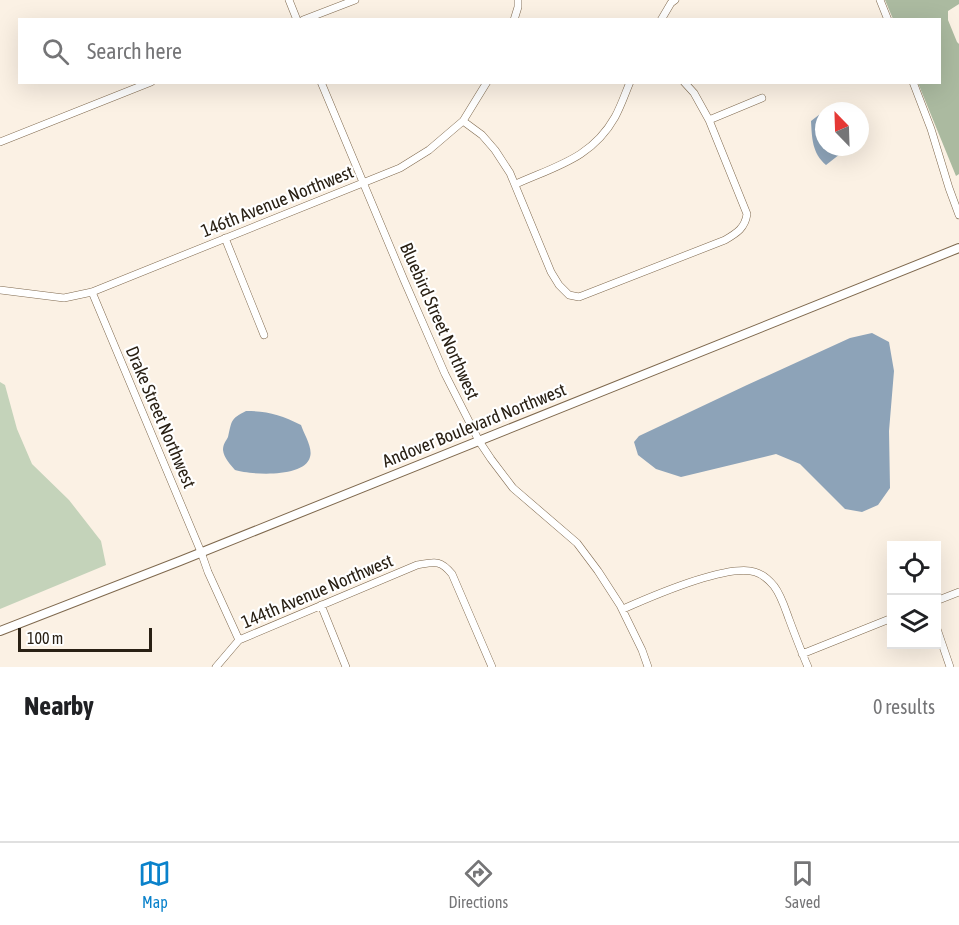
<!DOCTYPE html>
<style>
:root{--surface:#fff;--page:#f2f2f2;--text:#202124;--muted:#757577;--line:#e0e0e0;--accent:#0a82cb}
body{margin:0;font-family:"Asap Condensed",sans-serif;background:var(--page);color:var(--text)}
.controls{position:absolute;right:18px;bottom:18px;display:grid;overflow:hidden;border-radius:0px;box-shadow:0 6px 24px #0002}
.controls button{width:54px;height:54px;display:grid;place-items:center;padding:0;border:0;border-bottom:2px solid var(--line);background:var(--surface);color:var(--text);font:30px sans-serif}
.compass{position:absolute;left:815px;top:102px;width:54px;height:54px;border-radius:50%;background:var(--surface);box-shadow:0 6px 24px #0002;rotate:337deg}
.scale{position:absolute;left:18px;bottom:15px;width:134px;box-sizing:border-box;padding-left:6px;border:3px solid #292014;border-top:0;font-size:16px;line-height:21px;white-space:nowrap;color:#292014;-webkit-text-stroke:4px #fff;paint-order:stroke}
.list{margin:0;padding:0;list-style:none}
h2{display:flex;justify-content:space-between;align-items:center;height:78px;margin:0;padding:0 24px;font-size:26px}
h2 small{font-size:20px;font-weight:400;color:var(--muted)}
.icon{flex:none;width:33px;height:33px;fill:none;stroke:currentColor;stroke-width:2;stroke-linecap:round;stroke-linejoin:round}
.map{position:relative;flex:none;width:959px;height:667px;overflow:hidden}
.search{position:absolute;background:var(--surface);box-shadow:0 6px 24px #0002;left:18px;right:18px;top:18px;height:66px;display:flex;align-items:center;gap:15px;box-sizing:border-box;padding:0 21px;border-radius:0px;color:var(--muted);font-size:22px}
.sheet{height:174px;background:var(--surface)}
nav{display:flex;justify-content:space-around;align-items:center;box-sizing:border-box;height:84px;border-top:2px solid var(--line);background:var(--surface);font-size:16px;color:var(--muted)}
nav a{display:grid;justify-items:center;gap:3px}
nav .on{color:var(--accent)}
.map>svg:first-child{display:block}
</style>
<div class="map">
<svg width="959" height="667" viewBox="0 0 959 667">
<rect width="100%" height="100%" fill="#fbf1e4"/>
<path fill="#c4d3ba" d="M 0,382 L 5,385 L 17,429 L 32,464 L 69,500 L 101,541 L 106,565 L 0,609 Z"/>
<path fill="#abbaa0" d="M 885,0 L 959,0 L 959,4 L 948,11 L 948,20 L 957,42 L 959,44 L 959,174 L 956,176 L 918,83 L 940,82 L 940,20 L 893,19 Z"/>
<path fill="#8da3b8" d="M 824,111 L 824,147 L 849,147 L 826,165 C 812,153 812,138 811,121 Z
M 872,333 L 889,342 L 894,371 L 889,431 L 890,488 L 878,505 L 862,512 L 845,509 L 800,464 L 776,454 L 681,477 L 656,469 L 638,455 L 634,442 L 639,436 L 747,385 L 850,338 Z
M 246,411 C 268,411 281,415 301,425 C 304,434 313,448 310,457 C 305,478 251,475 235,470 C 230,464 224,458 223,450 C 223,444 226,441 228,437 C 232,421 230,419 246,411 Z"/>
<g fill="none" stroke-linecap="round" stroke-linejoin="round">
<defs>
<path id="minor" d="M 289,0 L 297,20
M 880,0 L 888,20
M 303,20 L 355,0
M 514,20 L 518,7 L 518,0
M 661,20 L 671,3 L 675,0
M 321,82 L 404,280 L 445,374 L 479,441 L 491,459 L 513,488 L 577,543 L 598,571 L 620,605 L 642,650 L 648,667
M 913,82 L 931,129 L 949,188 L 959,215
M 709,120 L 762,98
M 463,121 L 482,135 L 495,150 L 510,173 L 551,272 L 559,285 L 569,295 L 579,297 L 725,240 C 737,233 745,228 747,214 L 709,120 L 694,93 L 684,82
M 0,142 L 151,82
M 516,184 C 556,166 592,158 615,117 C 621,106 625,94 630,82
M 225,238 L 264,335
M 0,290 L 64,298 L 92,292 L 400,168 L 429,150 L 463,121 L 487,82
M 92,292 L 201,552 L 208,572 L 239,640
M 936,601 L 959,592
M 321,605 L 346,667
M 623,609 C 650,597 727,563 755,572 C 762,574 769,580 774,586 C 781,595 785,608 789,619 C 795,635 801,651 808,667
M 936,626 L 950,667
M 802,654 L 892,618
M 216,667 L 239,640 L 417,565 C 434,562 440,559 452,574 L 492,667"/>
<path id="tertiary" d="M 0,631 L 180,561 L 959,248"/>
</defs>
<use href="#minor" stroke="#7f694e" stroke-width="8"/>
<use href="#tertiary" stroke="#7f694e" stroke-width="10"/>
<use href="#minor" stroke="#fff" stroke-width="7"/>
<use href="#tertiary" stroke="#fff" stroke-width="8"/>
</g>
<g text-anchor="middle" dominant-baseline="central" stroke-width="4.5" stroke-linejoin="round" paint-order="stroke">
<g font-size="18" fill="#292014" stroke="#fff">
<text transform="translate(277 201) rotate(-22)">146th Avenue Northwest</text>
<text transform="translate(440 321) rotate(66)">Bluebird Street Northwest</text>
<text transform="translate(161 417) rotate(67)">Drake Street Northwest</text>
<text transform="translate(474 425) rotate(-22)">Andover Boulevard Northwest</text>
<text transform="translate(317 591) rotate(-23)">144th Avenue Northwest</text>
</g>
</g>
</svg>
<div class="controls">
<button><svg class="icon" aria-label="locate" viewBox="0 0 24 24"><circle cx="12" cy="12" r="6"/><path d="M12 2v4M12 18v4M2 12h4M18 12h4"/></svg></button>
<button><svg class="icon" aria-label="layers" viewBox="0 0 24 24"><path d="M12 4l9 5-9 5-9-5zM3 14l9 5 9-5"/></svg></button>
</div>
<svg class="compass" viewBox="-18 -18 36 36"><path d="M0-13l5 13h-10z" fill="#e53935"/><path d="M0 13l5-13h-10z" fill="#757577"/></svg>
<div class="scale">100 m</div>
<div class="search"><svg class="icon" aria-label="search" viewBox="0 0 24 24"><circle cx="10" cy="10" r="6"/><path d="M15 15l6 6"/></svg>Search here</div>
</div>
<section class="sheet">
<h2>Nearby<small>0 results</small></h2>
<ul class="list">
</ul>
</section>
<nav>
<a class="on"><svg class="icon" aria-label="map" viewBox="0 0 24 24"><path d="M3 6l6-2 6 2 6-2v14l-6 2-6-2-6 2zM9 4v14M15 6v14"/></svg>Map</a>
<a><svg class="icon" aria-label="directions" viewBox="0 0 24 24"><path d="M12 3l9 9-9 9-9-9zM9 14v-3h6M13 9l2 2-2 2"/></svg>Directions</a>
<a><svg class="icon" aria-label="saved" viewBox="0 0 24 24"><path d="M7 4h10v16l-5-4-5 4z"/></svg>Saved</a>
</nav>
